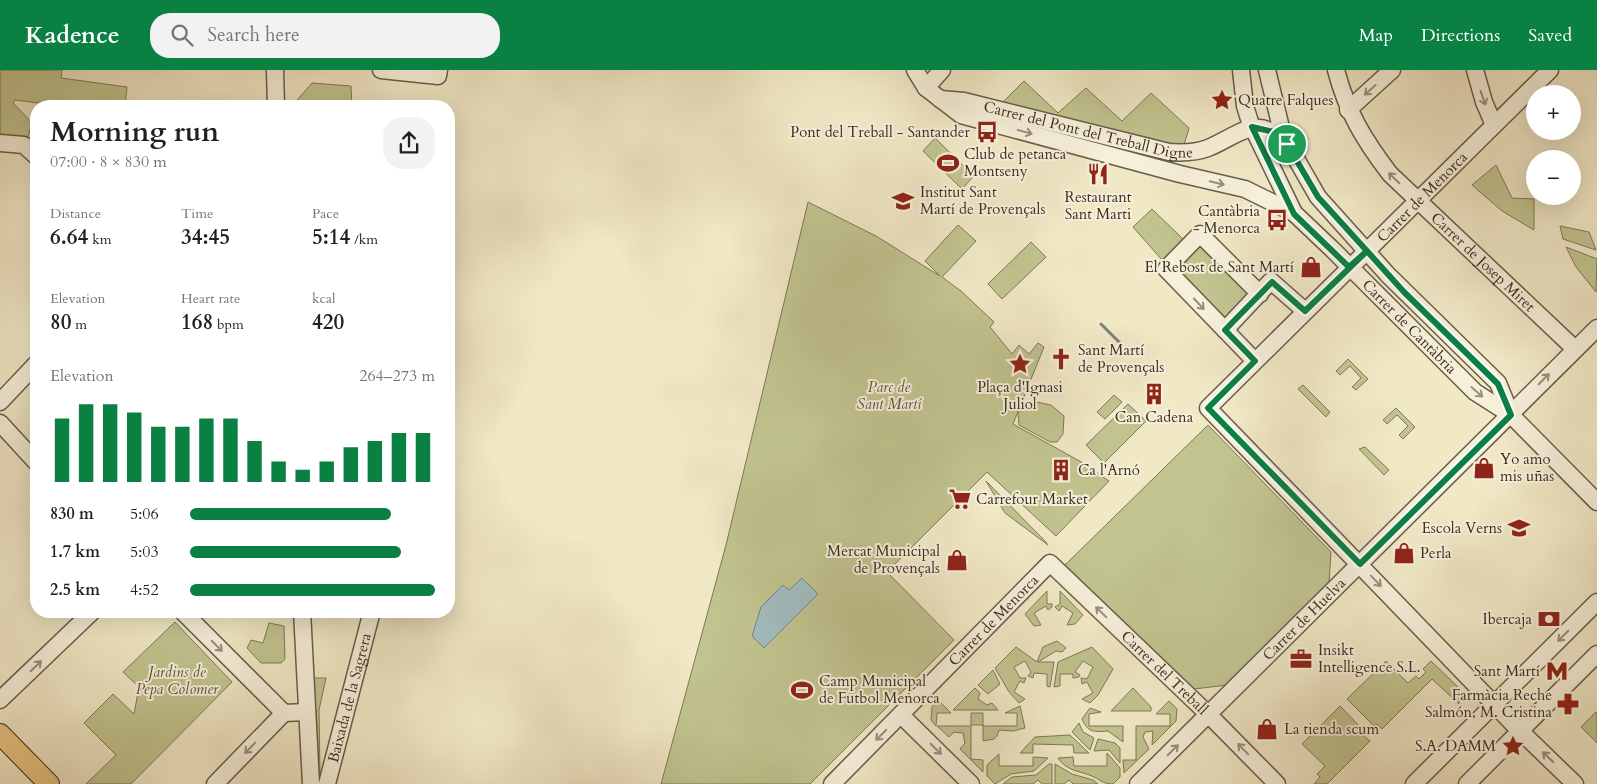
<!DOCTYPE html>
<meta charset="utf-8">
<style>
body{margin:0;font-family:Cardo,serif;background:#f2f2f2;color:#202124;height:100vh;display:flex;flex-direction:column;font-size:19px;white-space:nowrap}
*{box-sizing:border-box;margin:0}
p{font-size:16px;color:#757577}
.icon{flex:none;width:28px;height:28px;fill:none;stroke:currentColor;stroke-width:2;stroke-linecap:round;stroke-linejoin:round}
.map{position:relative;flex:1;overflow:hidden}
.sheet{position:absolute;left:30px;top:30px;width:425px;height:518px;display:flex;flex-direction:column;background:#fff;border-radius:20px;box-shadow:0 5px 20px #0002}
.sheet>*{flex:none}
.buttons{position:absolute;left:1526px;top:15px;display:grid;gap:10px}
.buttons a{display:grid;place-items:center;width:55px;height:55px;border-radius:50%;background:#fff;box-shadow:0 5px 20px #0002;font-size:25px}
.pin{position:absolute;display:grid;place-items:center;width:42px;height:42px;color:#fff;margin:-21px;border:2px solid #fff;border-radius:50%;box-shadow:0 1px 5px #0007}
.round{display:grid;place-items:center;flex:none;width:52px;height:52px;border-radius:20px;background:#f2f2f2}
.overview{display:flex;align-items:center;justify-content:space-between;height:85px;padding:0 20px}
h1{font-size:28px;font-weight:700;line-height:38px}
.stats{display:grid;grid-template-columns:repeat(3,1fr);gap:8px;height:85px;padding:5px 20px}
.stats div{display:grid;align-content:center}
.stats b{font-size:21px;font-weight:700}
.stats small{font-size:14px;font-weight:400}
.stats p{font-size:14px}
.chart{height:140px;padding:10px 20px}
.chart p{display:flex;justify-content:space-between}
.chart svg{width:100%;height:90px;margin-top:5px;stroke:#0b8043;stroke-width:6}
ul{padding:0 20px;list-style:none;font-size:16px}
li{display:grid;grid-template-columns:80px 60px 1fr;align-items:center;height:38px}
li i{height:12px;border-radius:6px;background:#0b8043}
header{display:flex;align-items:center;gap:30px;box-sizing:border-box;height:70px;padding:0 25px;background:#0b8043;color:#fff}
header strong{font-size:24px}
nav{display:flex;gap:28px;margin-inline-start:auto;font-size:18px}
.search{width:350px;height:45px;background:#f2f2f2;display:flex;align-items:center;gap:12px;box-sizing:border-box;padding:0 18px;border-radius:20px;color:#757577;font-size:19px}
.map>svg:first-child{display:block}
</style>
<header>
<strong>Kadence</strong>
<div class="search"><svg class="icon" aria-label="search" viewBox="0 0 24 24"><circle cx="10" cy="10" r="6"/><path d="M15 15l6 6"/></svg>Search here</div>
<nav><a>Map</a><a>Directions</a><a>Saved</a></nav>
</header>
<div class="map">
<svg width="1597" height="714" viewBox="0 0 1597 714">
<rect width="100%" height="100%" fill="#f1e8c6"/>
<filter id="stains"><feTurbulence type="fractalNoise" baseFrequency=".004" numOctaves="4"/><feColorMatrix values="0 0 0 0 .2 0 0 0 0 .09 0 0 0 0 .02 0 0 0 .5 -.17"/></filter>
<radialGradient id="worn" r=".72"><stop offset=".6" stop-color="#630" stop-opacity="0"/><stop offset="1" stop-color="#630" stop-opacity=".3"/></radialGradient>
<!-- green -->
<g fill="#c1c490" stroke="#7e7858">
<polygon points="0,0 62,0 61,8 127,17 125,36 61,36 15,30 13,33 32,53 28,67 0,66"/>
<polygon points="1024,11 1058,43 1086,18 1122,51 1151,23 1189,58 1184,75 1176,78 999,36"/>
<polygon points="312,13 351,16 352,36 292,36"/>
<polygon points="935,68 974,106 962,119 923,81"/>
<polygon points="1496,95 1512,128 1534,129 1534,160 1502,141 1472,115"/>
<polygon points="808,132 876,166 940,206 925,191 958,155 976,171 942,207 961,221 994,252 990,257 1012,284 1019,275 1029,284 1038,273 1044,277 1013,354 1083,393 1109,411 1056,466 987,402 887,502 954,570 810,714 661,714 726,475"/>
<polygon points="1152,139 1184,170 1163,191 1133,157"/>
<polygon points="1560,156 1589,162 1596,180 1563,169"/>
<polygon points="1031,172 1046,187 1002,229 988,214"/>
<polygon points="1203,173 1253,223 1226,251 1175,201"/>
<polygon points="1566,177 1597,189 1596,222 1576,197"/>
<polygon points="1348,289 1368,309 1356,320 1352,317 1361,308 1350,296 1340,305 1336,301"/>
<polygon points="1303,315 1330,342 1326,347 1298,319"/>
<polygon points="1114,325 1122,332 1105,349 1097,342"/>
<polygon points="1036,332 1051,335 1064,346 1063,364 1057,372 1050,372 1019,355 1018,343 1025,335"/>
<polygon points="1128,334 1146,351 1104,393 1086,375"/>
<polygon points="1396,338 1415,357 1403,369 1399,365 1408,356 1397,345 1387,354 1383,350"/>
<polygon points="1208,355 1331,482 1329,513 1228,615 1194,619 1065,495"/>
<polygon points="1365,377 1389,400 1384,405 1359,379"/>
<polygon points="986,411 1045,471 1048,475 1005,443"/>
<polygon points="1047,521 1047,534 1052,534 1052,537 1048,540 1046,536 1034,543 1041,555 1034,556 1025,544"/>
<polygon points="1060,521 1083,545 1075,554 1067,555 1073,543 1062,536 1059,541 1055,537 1060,534"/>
<polygon points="175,552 232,612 131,714 86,714 116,685 84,653 113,624 134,644 139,617 123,602"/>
<polygon points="269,553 284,556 285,589 281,593 261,593 247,578 251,570 263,573"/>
<polygon points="1057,571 1066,578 1062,582 1056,581 1038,592 1054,592 1050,617 1047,616 1047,604 1034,603 1033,608 1028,606 1031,602 1025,591 1014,597 1020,608 1026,608 1024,613 1020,611 1014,622 1025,629 1019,633 1009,622 995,598 1016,577 1037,592 1043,577"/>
<polygon points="1092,577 1113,599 1098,625 1090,633 1082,629 1093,623 1087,612 1082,614 1081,608 1087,609 1093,597 1083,591 1075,602 1080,605 1079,607 1073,608 1073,604 1060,604 1060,616 1054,617 1058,592"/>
<polygon points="1386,591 1408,613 1416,606 1419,609 1426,602 1423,599 1431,591 1459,618 1459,634 1432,609 1382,659 1377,654 1374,656 1347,629"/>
<polygon points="993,600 1000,614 988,624 978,615"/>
<polygon points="312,608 326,608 319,640 320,703 317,704"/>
<polygon points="975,618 980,623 978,629 987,635 992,633 998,640 953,640"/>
<polygon points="1133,618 1151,637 1151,641 1111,641"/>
<polygon points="938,630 951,643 937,643 936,656 931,650 932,637"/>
<polygon points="1169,631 1177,639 1176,651 1152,675 1153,661 1145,662 1143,667 1149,679 1124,703 1123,690 1136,690 1136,656 1170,656 1170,644 1156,644"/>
<polygon points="1020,636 1025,658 1013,661 999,660 997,666 994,669 983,671 983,655 971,655 971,643 983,643 983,656 1017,656 1017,643 1005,643"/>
<polygon points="1340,636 1366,663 1364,666 1370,671 1327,714 1314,714 1320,707 1317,704 1325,696 1302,674"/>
<path d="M1090 638 1101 642 1089 644V656H1123V672L1108 661C1094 662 1088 663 1082 649Z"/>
<polygon points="1596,642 1597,643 1597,673 1581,657"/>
<polygon points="1079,653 1083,662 1094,668 1090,680 1072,662"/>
<polygon points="937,656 971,656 971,689 983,690 983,702 960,679 965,673 963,663 954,662 949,667"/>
<polygon points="1070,665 1089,683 1074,683 1073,675 1033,674 1033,683 1020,683 1035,667"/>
<polygon points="1098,669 1115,673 1120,678 1120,693 1109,680 1094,681"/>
<path d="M1107 683 1120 698V707L1113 714C1104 714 1102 711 1094 707 1082 701 1067 702 1058 688L1073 687 1074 696H1107Z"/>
<polygon points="999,684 999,696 1033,696 1033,687 1048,688 1034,701 1011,704 995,714 987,706 987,695"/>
<polygon points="1049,694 1052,694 1052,714 1042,714 1038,710 1033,714 1003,714 1012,707 1036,705"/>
<polygon points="1055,694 1072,704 1093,710 1098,714 1073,714 1069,710 1064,714 1055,714"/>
</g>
<!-- water -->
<polygon fill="#a1bdc0" stroke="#798380" points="802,508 818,524 764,578 752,566 761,537 783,515 789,520"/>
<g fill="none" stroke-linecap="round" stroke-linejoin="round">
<!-- stream -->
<polyline stroke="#798380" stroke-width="3" points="1101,254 1121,274"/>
<!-- minor casing -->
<g stroke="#695c4a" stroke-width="19">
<g id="minor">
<polyline points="275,0 276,36"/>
<polyline points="381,0 438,6 439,0"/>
<polyline points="915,0 926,18 961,45 1180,104 1245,119 1294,143"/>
<path id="s1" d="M1241 0 1245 36 1250 52 1294 143 1332 179 1475 322 1511 345 1597 432"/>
<polyline points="1267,0 1283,66 1318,127 1388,205 1498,313 1511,345"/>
<path id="s2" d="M1336 0C1347 42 1364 70 1390 104L1575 279"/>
<polyline points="1475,0 1484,32 1494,55"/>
<polyline points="1550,0 1208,338 1515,656 1575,714"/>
<polyline points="926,18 942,0"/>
<path id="s3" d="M940 29 964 31 1169 82C1183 83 1195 83 1208 78 1238 66 1256 42 1286 73"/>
<polyline points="1348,40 1392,0"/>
<polyline points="0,73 24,75 36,86"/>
<polyline points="1225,260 1271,211 1305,241"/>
<polyline points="1255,291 1166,199 1200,164 1260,224"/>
<polyline points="0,332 36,294"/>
<polyline points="0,353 36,392"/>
<polyline points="182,541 284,643 307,642"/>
<polyline points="302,541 311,714"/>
<polyline points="0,630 93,541"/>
<polyline points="901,645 971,714"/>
<polyline points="215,714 284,643"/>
<path id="s4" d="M327 714 372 541"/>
<path id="s5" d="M832 714 1050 493 1209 645 1277 714"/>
<path id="s6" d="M1138 714 1597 258"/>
<polyline points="1414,714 1597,532"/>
<polyline points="1467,714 1597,584"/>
</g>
</g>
<!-- major casing -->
<g stroke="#3c2d21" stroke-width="22">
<polyline id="major" points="0,664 49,714"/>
</g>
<!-- minor -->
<use href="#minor" stroke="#f6f0da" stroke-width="16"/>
<!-- major -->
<use href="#major" stroke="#e8c483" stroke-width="20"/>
</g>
<!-- one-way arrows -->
<defs><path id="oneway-shaft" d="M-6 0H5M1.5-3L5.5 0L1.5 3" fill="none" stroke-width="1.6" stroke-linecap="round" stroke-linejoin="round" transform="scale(1.25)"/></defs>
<g stroke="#998e7e">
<use href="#oneway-shaft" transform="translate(1370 20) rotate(138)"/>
<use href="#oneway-shaft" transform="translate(1483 28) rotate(71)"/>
<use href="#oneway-shaft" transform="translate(1025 62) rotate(15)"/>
<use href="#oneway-shaft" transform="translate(1394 108) rotate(-136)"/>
<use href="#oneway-shaft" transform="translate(1217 113) rotate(13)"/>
<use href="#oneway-shaft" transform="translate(1199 234) rotate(47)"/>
<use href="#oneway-shaft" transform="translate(1544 309) rotate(-45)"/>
<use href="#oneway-shaft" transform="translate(1477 322) rotate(41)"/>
<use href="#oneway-shaft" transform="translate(1376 511) rotate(46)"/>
<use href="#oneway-shaft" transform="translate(1101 542) rotate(-136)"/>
<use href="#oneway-shaft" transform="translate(1563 566) rotate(135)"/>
<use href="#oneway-shaft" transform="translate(217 576) rotate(45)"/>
<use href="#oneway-shaft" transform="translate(36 596) rotate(-44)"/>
<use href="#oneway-shaft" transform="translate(881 665) rotate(135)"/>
<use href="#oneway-shaft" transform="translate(250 678) rotate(134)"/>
<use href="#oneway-shaft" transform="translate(936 679) rotate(45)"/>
<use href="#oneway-shaft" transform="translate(1243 679) rotate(-134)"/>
<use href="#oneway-shaft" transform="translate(1173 680) rotate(-45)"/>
<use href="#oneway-shaft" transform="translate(1548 687) rotate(-136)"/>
</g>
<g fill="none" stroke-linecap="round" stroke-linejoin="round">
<!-- route casing -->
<g stroke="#fff" stroke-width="10">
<polyline id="route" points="1287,74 1318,127 1367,181 1305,241 1272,212 1225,260 1255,291 1208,338 1360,494 1511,345 1498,314 1404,222 1367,181 1349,197 1294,144 1252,57 1274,62 1287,74"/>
</g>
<!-- route -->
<use href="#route" stroke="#0b8043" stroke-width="6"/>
</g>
<!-- icons -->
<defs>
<g id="sight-bare" transform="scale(1.725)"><path d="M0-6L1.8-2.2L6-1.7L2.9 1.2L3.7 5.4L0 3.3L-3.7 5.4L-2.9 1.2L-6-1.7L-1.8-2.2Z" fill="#8f2418" stroke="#f6f0da" stroke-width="2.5" paint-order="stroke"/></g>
<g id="bus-bare" transform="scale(1.725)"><path d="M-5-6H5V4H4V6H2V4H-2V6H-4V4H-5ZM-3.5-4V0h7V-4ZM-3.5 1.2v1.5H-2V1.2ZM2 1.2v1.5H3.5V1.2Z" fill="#8f2418" stroke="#f6f0da" stroke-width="2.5" paint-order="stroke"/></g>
<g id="stadium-bare" transform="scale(1.725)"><path d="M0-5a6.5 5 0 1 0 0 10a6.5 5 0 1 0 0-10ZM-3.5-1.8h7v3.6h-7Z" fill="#8f2418" stroke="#f6f0da" stroke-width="2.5" paint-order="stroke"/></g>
<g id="restaurant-bare" transform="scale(1.725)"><path d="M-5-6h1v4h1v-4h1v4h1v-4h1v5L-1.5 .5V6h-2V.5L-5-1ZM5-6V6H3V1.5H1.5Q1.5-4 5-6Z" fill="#8f2418" stroke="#f6f0da" stroke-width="2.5" paint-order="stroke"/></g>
<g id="school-bare" transform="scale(1.725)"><path d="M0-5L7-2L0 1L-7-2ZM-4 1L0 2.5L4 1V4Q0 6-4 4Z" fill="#8f2418" stroke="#f6f0da" stroke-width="2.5" paint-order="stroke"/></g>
<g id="shop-bare" transform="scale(1.725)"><path d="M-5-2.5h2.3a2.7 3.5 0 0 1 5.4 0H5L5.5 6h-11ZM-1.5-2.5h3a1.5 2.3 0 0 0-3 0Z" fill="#8f2418" stroke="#f6f0da" stroke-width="2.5" paint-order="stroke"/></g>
<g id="church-bare" transform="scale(1.725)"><path d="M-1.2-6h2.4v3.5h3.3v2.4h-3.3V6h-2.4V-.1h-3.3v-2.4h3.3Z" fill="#8f2418" stroke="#f6f0da" stroke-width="2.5" paint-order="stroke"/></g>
<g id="building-bare" transform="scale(1.725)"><path d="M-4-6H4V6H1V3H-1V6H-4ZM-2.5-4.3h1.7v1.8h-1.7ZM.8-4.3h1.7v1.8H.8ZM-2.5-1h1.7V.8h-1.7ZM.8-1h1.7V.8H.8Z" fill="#8f2418" stroke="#f6f0da" stroke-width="2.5" paint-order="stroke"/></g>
<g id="supermarket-bare" transform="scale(1.725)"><path d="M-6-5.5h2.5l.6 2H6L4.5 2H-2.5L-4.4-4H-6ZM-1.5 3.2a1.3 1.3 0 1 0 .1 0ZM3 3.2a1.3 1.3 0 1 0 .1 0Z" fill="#8f2418" stroke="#f6f0da" stroke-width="2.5" paint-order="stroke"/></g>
<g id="bank-bare" transform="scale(1.725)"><path d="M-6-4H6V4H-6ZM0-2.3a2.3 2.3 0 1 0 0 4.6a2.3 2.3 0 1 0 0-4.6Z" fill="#8f2418" stroke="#f6f0da" stroke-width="2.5" paint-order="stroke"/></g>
<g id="office-bare" transform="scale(1.725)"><path d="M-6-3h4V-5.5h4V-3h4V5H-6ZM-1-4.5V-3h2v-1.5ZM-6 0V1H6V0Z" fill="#8f2418" stroke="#f6f0da" stroke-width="2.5" paint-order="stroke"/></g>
<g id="metro-bare" transform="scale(1.725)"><path d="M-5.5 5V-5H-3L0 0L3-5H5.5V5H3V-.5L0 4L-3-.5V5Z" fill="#8f2418" stroke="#f6f0da" stroke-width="2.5" paint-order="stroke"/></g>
<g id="pharmacy-bare" transform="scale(1.725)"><path d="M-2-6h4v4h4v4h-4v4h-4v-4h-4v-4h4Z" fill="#8f2418" stroke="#f6f0da" stroke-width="2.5" paint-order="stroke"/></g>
</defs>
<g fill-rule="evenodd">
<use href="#sight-bare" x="1222" y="30"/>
<use href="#bus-bare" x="987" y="62"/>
<use href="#stadium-bare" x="948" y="93"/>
<use href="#restaurant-bare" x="1098" y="104"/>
<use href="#school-bare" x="903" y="131"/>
<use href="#bus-bare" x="1277" y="150"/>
<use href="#shop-bare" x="1311" y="197"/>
<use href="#church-bare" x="1061" y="289"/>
<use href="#sight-bare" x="1020" y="294"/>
<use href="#building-bare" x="1154" y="324"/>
<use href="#shop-bare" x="1484" y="398"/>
<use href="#building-bare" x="1061" y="400"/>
<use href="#supermarket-bare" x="960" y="429"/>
<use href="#school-bare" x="1519" y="458"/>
<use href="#shop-bare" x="1404" y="483"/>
<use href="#shop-bare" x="957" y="490"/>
<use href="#bank-bare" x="1549" y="549"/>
<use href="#office-bare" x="1301" y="589"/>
<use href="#metro-bare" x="1557" y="601"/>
<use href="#stadium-bare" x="802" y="620"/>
<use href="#pharmacy-bare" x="1568" y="634"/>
<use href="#shop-bare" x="1267" y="659"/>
<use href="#sight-bare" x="1513" y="676"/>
</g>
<g text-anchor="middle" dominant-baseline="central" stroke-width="4" stroke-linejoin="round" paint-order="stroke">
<!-- poi labels -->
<g font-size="15" fill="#3c2d21" stroke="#f6f0da" text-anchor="start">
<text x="1238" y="30">Quatre Falques</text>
<text x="970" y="62" text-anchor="end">Pont del Treball - Santander</text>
<text x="964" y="84">Club de petanca<tspan x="964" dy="17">Montseny</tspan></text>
<text x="920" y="122">Institut Sant<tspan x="920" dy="17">Martí de Provençals</tspan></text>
<text x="1098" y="127" text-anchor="middle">Restaurant<tspan x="1098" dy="17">Sant Marti</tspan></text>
<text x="1260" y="141" text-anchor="end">Cantàbria<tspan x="1260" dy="17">- Menorca</tspan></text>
<text x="1294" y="197" text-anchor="end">El Rebost de Sant Martí</text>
<text x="1078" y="280">Sant Martí<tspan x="1078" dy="17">de Provençals</tspan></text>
<text x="1020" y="317" text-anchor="middle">Plaça d'Ignasi<tspan x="1020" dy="17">Juliol</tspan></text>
<text x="1154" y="347" text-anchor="middle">Can Cadena</text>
<text x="1500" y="389">Yo amo<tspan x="1500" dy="17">mis uñas</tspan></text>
<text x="1078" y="400">Ca l'Arnó</text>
<text x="976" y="429">Carrefour Market</text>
<text x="1502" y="458" text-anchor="end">Escola Verns</text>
<text x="940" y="481" text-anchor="end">Mercat Municipal<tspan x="940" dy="17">de Provençals</tspan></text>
<text x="1420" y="483">Perla</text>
<text x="1532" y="549" text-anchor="end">Ibercaja</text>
<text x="1318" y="580">Insikt<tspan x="1318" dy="17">Intelligence S.L.</tspan></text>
<text x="1540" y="601" text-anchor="end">Sant Martí</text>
<text x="819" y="611">Camp Municipal<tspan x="819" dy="17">de Futbol Menorca</tspan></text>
<text x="1552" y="625" text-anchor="end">Farmàcia Reche<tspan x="1552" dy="17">Salmón, M. Cristina</tspan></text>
<text x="1284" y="659">La tienda scum</text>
<text x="1496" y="676" text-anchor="end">S.A. DAMM</text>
</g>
<!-- street labels -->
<g font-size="15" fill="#3c2d21" stroke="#f6f0da">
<text stroke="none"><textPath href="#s3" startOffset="152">Carrer del Pont del Treball Digne</textPath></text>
<text transform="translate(1422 127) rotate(-45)">Carrer de Menorca</text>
<text stroke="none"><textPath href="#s2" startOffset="246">Carrer de Josep Miret</textPath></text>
<text stroke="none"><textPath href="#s1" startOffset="316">Carrer de Cantàbria</textPath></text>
<text stroke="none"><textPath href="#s5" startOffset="230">Carrer de Menorca</textPath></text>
<text stroke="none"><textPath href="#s6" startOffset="234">Carrer de Huelva</textPath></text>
<text stroke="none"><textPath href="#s5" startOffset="469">Carrer del Treball</textPath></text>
<text stroke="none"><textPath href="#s4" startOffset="89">Baixada de la Sagrera</textPath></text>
</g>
<!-- park labels -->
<g font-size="15" font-style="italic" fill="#5d533d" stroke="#f6f0da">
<text x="889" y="317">Parc de<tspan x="889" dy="17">Sant Martí</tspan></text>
<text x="177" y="602">Jardins de<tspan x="177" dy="17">Pepa Colomer</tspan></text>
</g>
</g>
<rect width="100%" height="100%" filter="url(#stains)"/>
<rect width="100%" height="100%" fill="url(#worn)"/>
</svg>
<div class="buttons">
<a>+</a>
<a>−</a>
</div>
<div class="pin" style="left:1287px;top:74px;background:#1e9e55"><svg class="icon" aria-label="arrive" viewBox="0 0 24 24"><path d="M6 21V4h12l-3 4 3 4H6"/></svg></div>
<section class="sheet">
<div class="overview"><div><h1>Morning run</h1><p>07:00 · 8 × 830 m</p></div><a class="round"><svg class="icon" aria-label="share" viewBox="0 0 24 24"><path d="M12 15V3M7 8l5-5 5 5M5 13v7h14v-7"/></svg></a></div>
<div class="stats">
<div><p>Distance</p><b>6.64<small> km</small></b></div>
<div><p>Time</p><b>34:45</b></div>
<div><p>Pace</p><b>5:14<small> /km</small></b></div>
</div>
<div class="stats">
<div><p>Elevation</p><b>80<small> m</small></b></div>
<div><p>Heart rate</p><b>168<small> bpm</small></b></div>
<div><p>kcal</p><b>420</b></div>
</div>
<div class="chart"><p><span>Elevation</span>264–273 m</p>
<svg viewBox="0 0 160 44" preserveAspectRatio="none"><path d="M5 44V13M15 44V6M25 44V6M35 44V10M45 44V17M55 44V17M65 44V13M75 44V13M85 44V24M95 44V34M105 44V38M115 44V34M125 44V27M135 44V24M145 44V20M155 44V20"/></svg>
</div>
<ul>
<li><b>830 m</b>5:06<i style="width:82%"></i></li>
<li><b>1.7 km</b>5:03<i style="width:86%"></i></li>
<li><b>2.5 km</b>4:52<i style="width:100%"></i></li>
</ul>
</section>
</div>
